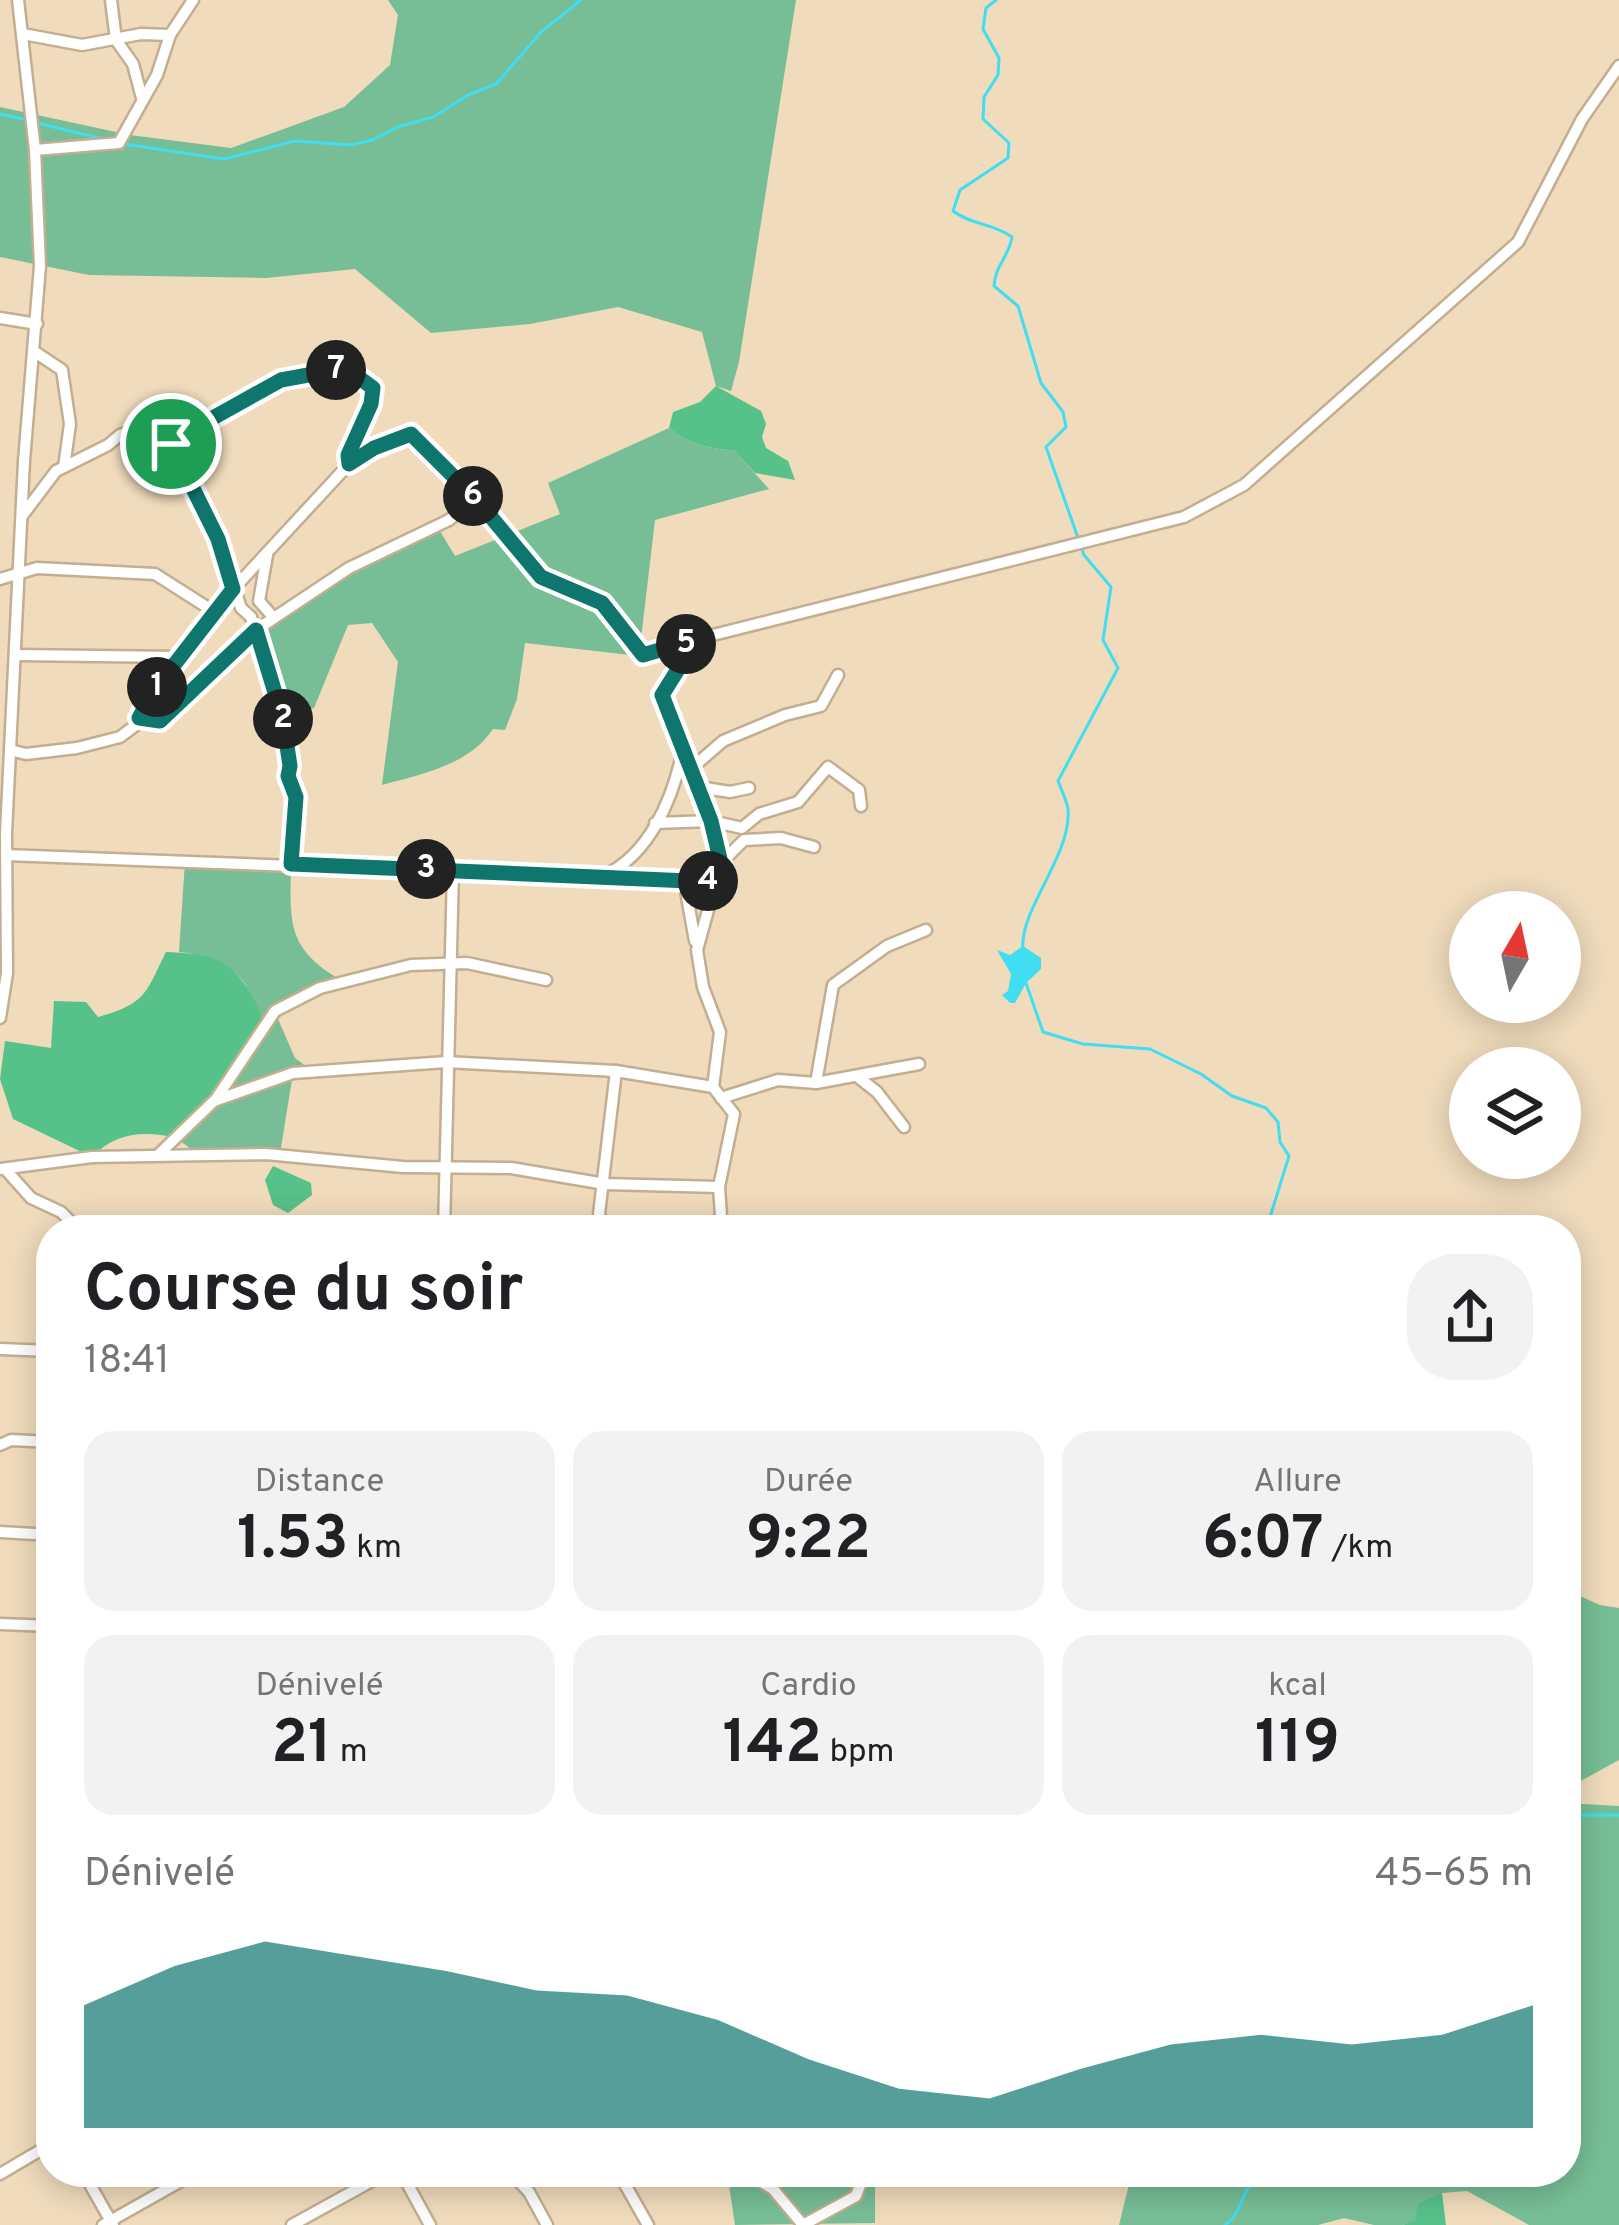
<!DOCTYPE html>
<html lang="fr">
<meta charset="utf-8">
<style>
body{margin:0;font-family:Overpass,sans-serif;background:#f2f2f2;color:#202124;height:100vh;display:flex;flex-direction:column;font-size:45px;white-space:nowrap}
*{box-sizing:border-box;margin:0}
p{font-size:39px;color:#757577}
.icon{flex:none;width:66px;height:66px;fill:none;stroke:currentColor;stroke-width:2;stroke-linecap:round;stroke-linejoin:round}
.map{position:relative;flex:1;overflow:hidden}
.details{position:absolute;left:36px;top:1215px;width:1545px;height:972px;display:flex;flex-direction:column;background:#fff;border-radius:48px;box-shadow:0 6px 30px #0003}
.details>*{flex:none}
.needle{width:78px;rotate:9deg}
.tools{position:absolute;left:1449px;top:891px;display:grid;gap:24px}
.tools a{display:grid;place-items:center;width:132px;height:132px;border-radius:50%;background:#fff;box-shadow:0 6px 30px #0003;font-size:60px}
.pin{position:absolute;display:grid;place-items:center;width:102px;height:102px;color:#fff;margin:-51px;border:6px solid #fff;border-radius:50%;box-shadow:0 3px 12px #0007}
.km{position:absolute;width:60px;height:60px;margin:-30px;border-radius:50%;background:#222;color:#fff;font-size:33px;line-height:60px;text-align:center}
.round{display:grid;place-items:center;flex:none;width:126px;height:126px;border-radius:48px;background:#f2f2f2}
.summary{display:flex;align-items:center;justify-content:space-between;height:204px;padding:0 48px}
h1{font-size:66px;font-weight:700;line-height:90px}
.metrics{display:grid;grid-template-columns:repeat(3,1fr);gap:18px;height:204px;padding:12px 48px}
.metrics div{display:grid;align-content:center;border-radius:30px;background:#f2f2f2;text-align:center}
.metrics b{font-size:60px;font-weight:700}
.metrics small{font-size:33px;font-weight:400}
.metrics p{font-size:33px}
.chart{height:336px;padding:24px 48px}
.chart p{display:flex;justify-content:space-between}
.chart svg{width:100%;height:216px;margin-top:12px;fill:#0f766e;opacity:.7}
.map>svg:first-child{display:block}
</style>
<div class="map">
<svg width="1619" height="2225" viewBox="0 0 1619 2225">
<rect width="100%" height="100%" fill="#f0dbbc"/>
<!-- green -->
<g fill="#77be96">
<polygon points="388,0 796,0 739,362 731,391 716,386 702,332 618,307 530,324 431,333 355,269 266,278 89,275 0,257 0,107 130,135 231,148 344,107 390,65 398,15"/>
<path d="M669 428C689 445 709 448 735 451L769 489 655 520 639 656 525 643 517 699 505 730 493 729C469 765 422 774 382 785L398 662 372 623 348 625 314 708 283 719 256 630 349 568 437 526 455 556 560 514 548 483Z"/>
<path d="M185 861 291 864C290 924 286 949 344 982L275 1012 295 1058 312 1071 293 1073 280 1154H198L176 1138 247 987C234 964 205 954 179 952Z"/>
<polygon points="1566,1590 1600,1605 1619,1608 1619,1760 1566,1789"/>
<polygon points="1566,1803 1619,1806 1619,2225 1529,2225 1467,2191 1442,2193 1415,2222 1402,2225 1374,2225 1344,2218 1318,2225 1119,2225 1132,2172 1566,2172"/>
<polygon points="727,2172 875,2172 875,2223 735,2225"/>
</g>
<!-- forest -->
<g fill="#57c18a">
<path d="M716 386 761 411 766 424 762 437 766 448 788 461 795 480 755 473 735 451C709 448 689 445 669 428L673 412 700 402Z"/>
<path d="M166 952C204 954 227 955 248 989 257 1003 264 1016 259 1033 252 1062 198 1117 176 1138 143 1130 115 1133 92 1157L13 1119 0 1079 5 1041 51 1048 54 1001 86 1002 98 1017C147 1003 145 994 166 952Z"/>
<polygon points="273,1166 311,1183 312,1195 288,1213 273,1205 265,1180"/>
<polygon points="1442,2193 1446,2225 1402,2225 1415,2221 1418,2204"/>
</g>
<!-- water -->
<polygon fill="#41ddf1" points="1023,946 1041,958 1041,969 1026,983 1015,1003 1010,1003 1002,995 1008,991 1011,974 997,950 1010,955"/>
<g fill="none" stroke-linecap="round" stroke-linejoin="round">
<!-- stream -->
<g stroke="#41ddf1" stroke-width="3">
<path d="M996 0 986 8 983 29 999 58 998 75 984 97 983 119 1009 143 1008 158 960 190 953 211C971 225 993 223 1012 237 1009 257 995 265 994 286L1018 306 1041 383 1063 412 1066 427 1046 447 1084 555 1111 587 1103 640 1118 668 1058 781C1061 789 1067 801 1068 809 1072 855 1019 910 1023 949"/>
<polyline points="0,114 27,120"/>
<polyline points="37,123 103,139"/>
<polyline points="124,144 224,159 295,141 351,145 372,140 398,127 433,117 468,95 496,84 541,32 581,0"/>
<polyline points="1026,983 1043,1032 1083,1044 1150,1049 1201,1074 1232,1096 1266,1108 1278,1122 1280,1142 1289,1156 1266,1230"/>
<polyline points="1566,1815 1619,1815"/>
<polyline points="1225,2225 1234,2217 1256,2172"/>
</g>
<!-- street casing -->
<g stroke="#c2ae90" stroke-width="15">
<g id="street">
<polyline points="18,0 35,150"/>
<polyline points="111,0 116,40 133,64 142,98"/>
<polyline points="23,34 82,45 141,34 170,35"/>
<polyline points="0,318 37,324"/>
<polyline points="35,352 62,370 70,424 64,467"/>
<polyline points="173,434 202,425 281,380 347,368 373,387 371,404 348,455 349,464"/>
<polyline points="22,516 56,471 108,445 120,435 161,421 173,434 171,444 218,539 241,608 251,617 283,719 290,766 288,776 295,797 291,864"/>
<polyline points="267,555 259,601 274,618"/>
<polyline points="0,579 37,568 155,574 213,611"/>
<polyline points="15,655 181,657"/>
<polyline points="139,718 160,721 256,630 349,568 449,520 475,499"/>
<polyline points="10,750 26,754 77,748 120,737 136,725 153,692 213,611 349,464 374,448 411,433 475,499 541,577 602,603 643,655 694,641"/>
<polyline points="692,768 723,741 785,715 821,706 838,675"/>
<polyline points="699,787 730,792 749,788"/>
<polyline points="655,823 711,821 742,828 759,814 798,802 828,767 859,790 861,806"/>
<polyline points="6,855 713,882"/>
<polyline points="721,863 744,840 781,838 814,847"/>
<path d="M603 876C650 855 673 798 683 750"/>
<polyline points="684,880 695,941"/>
<polyline points="0,1018 7,973 6,833 24,461 40,266 35,150 119,143 157,75 170,35 193,0"/>
<polyline points="858,1077 877,1092 904,1127"/>
<polyline points="816,1083 833,985 887,946 926,930"/>
<polyline points="713,1087 720,1032 703,987 697,950 721,863 711,821 662,695 697,639 1184,517 1244,485 1518,242 1582,119 1619,66"/>
<polyline points="721,1098 778,1080 816,1083 919,1064"/>
<polyline points="216,1099 275,1011 320,988 411,965 467,963 546,980"/>
<polyline points="159,1154 214,1101 293,1073 446,1062 616,1071 713,1087 734,1114 719,1187 722,1230"/>
<polyline points="0,1169 92,1157 266,1154 403,1167 511,1168 605,1184 719,1187"/>
<polyline points="6,1170 31,1198 61,1212 79,1230"/>
<polyline points="444,1230 453,871"/>
<polyline points="604,1230 599,1214 616,1071"/>
<polyline points="0,1349 51,1351"/>
<polyline points="0,1445 11,1440 51,1442"/>
<polyline points="0,1532 51,1535"/>
<polyline points="0,1624 51,1626"/>
<polyline points="83,2172 113,2225"/>
<polyline points="401,2172 430,2225"/>
<polyline points="510,2172 529,2192 547,2225"/>
<polyline points="618,2172 648,2225"/>
<polyline points="745,2172 773,2189 803,2225"/>
<polyline points="0,2174 51,2144"/>
<polyline points="103,2225 197,2172"/>
<polyline points="292,2225 388,2172"/>
<polyline points="803,2225 856,2196 865,2172"/>
</g>
</g>
<!-- street -->
<use href="#street" stroke="#fff" stroke-width="10"/>
</g>
<g fill="none" stroke-linecap="round" stroke-linejoin="round">
<!-- route casing -->
<g stroke="#fff" stroke-width="24">
<polygon id="route" points="346,368 373,388 371,404 348,455 349,464 374,448 411,434 476,499 541,577 602,603 643,655 697,639 662,695 711,821 721,863 713,882 291,864 296,797 288,776 290,766 283,719 256,630 160,721 139,718 153,692 233,589 218,539 171,444 173,434 202,424 281,380"/>
</g>
<!-- route -->
<use href="#route" stroke="#0f766e" stroke-width="15"/>
</g>
</svg>
<div class="tools">
<a><svg class="needle" viewBox="-14 -14 28 28"><path d="M0-13l5 13h-10z" fill="#e53935"/><path d="M0 13l5-13h-10z" fill="#757577"/></svg></a>
<a><svg class="icon" aria-label="layers" viewBox="0 0 24 24"><path d="M12 4l9 5-9 5-9-5zM3 14l9 5 9-5"/></svg></a>
</div>
<div class="pin" style="left:171px;top:444px;background:#1e9e55"><svg class="icon" aria-label="arrive" viewBox="0 0 24 24"><path d="M6 21V4h12l-3 4 3 4H6"/></svg></div>
<b class="km" style="left:157px;top:687px">1</b>
<b class="km" style="left:283px;top:719px">2</b>
<b class="km" style="left:426px;top:869px">3</b>
<b class="km" style="left:708px;top:881px">4</b>
<b class="km" style="left:686px;top:644px">5</b>
<b class="km" style="left:473px;top:496px">6</b>
<b class="km" style="left:336px;top:370px">7</b>
<section class="details">
<div class="summary"><div><h1>Course du soir</h1><p>18:41</p></div><a class="round"><svg class="icon" aria-label="share" viewBox="0 0 24 24"><path d="M12 15V3M7 8l5-5 5 5M5 13v7h14v-7"/></svg></a></div>
<div class="metrics">
<div><p>Distance</p><b>1.53<small> km</small></b></div>
<div><p>Durée</p><b>9:22</b></div>
<div><p>Allure</p><b>6:07<small> /km</small></b></div>
</div>
<div class="metrics">
<div><p>Dénivelé</p><b>21<small> m</small></b></div>
<div><p>Cardio</p><b>142<small> bpm</small></b></div>
<div><p>kcal</p><b>119</b></div>
</div>
<div class="chart"><p><span>Dénivelé</span>45–65 m</p>
<svg viewBox="0 0 160 44" preserveAspectRatio="none"><path d="M0 44V19L10 11L20 6L30 9L40 12L50 16L60 17L70 22L80 30L90 36L100 38L110 32L120 27L130 25L140 27L150 25L160 19V44z"/></svg>
</div>
</section>
</div>
